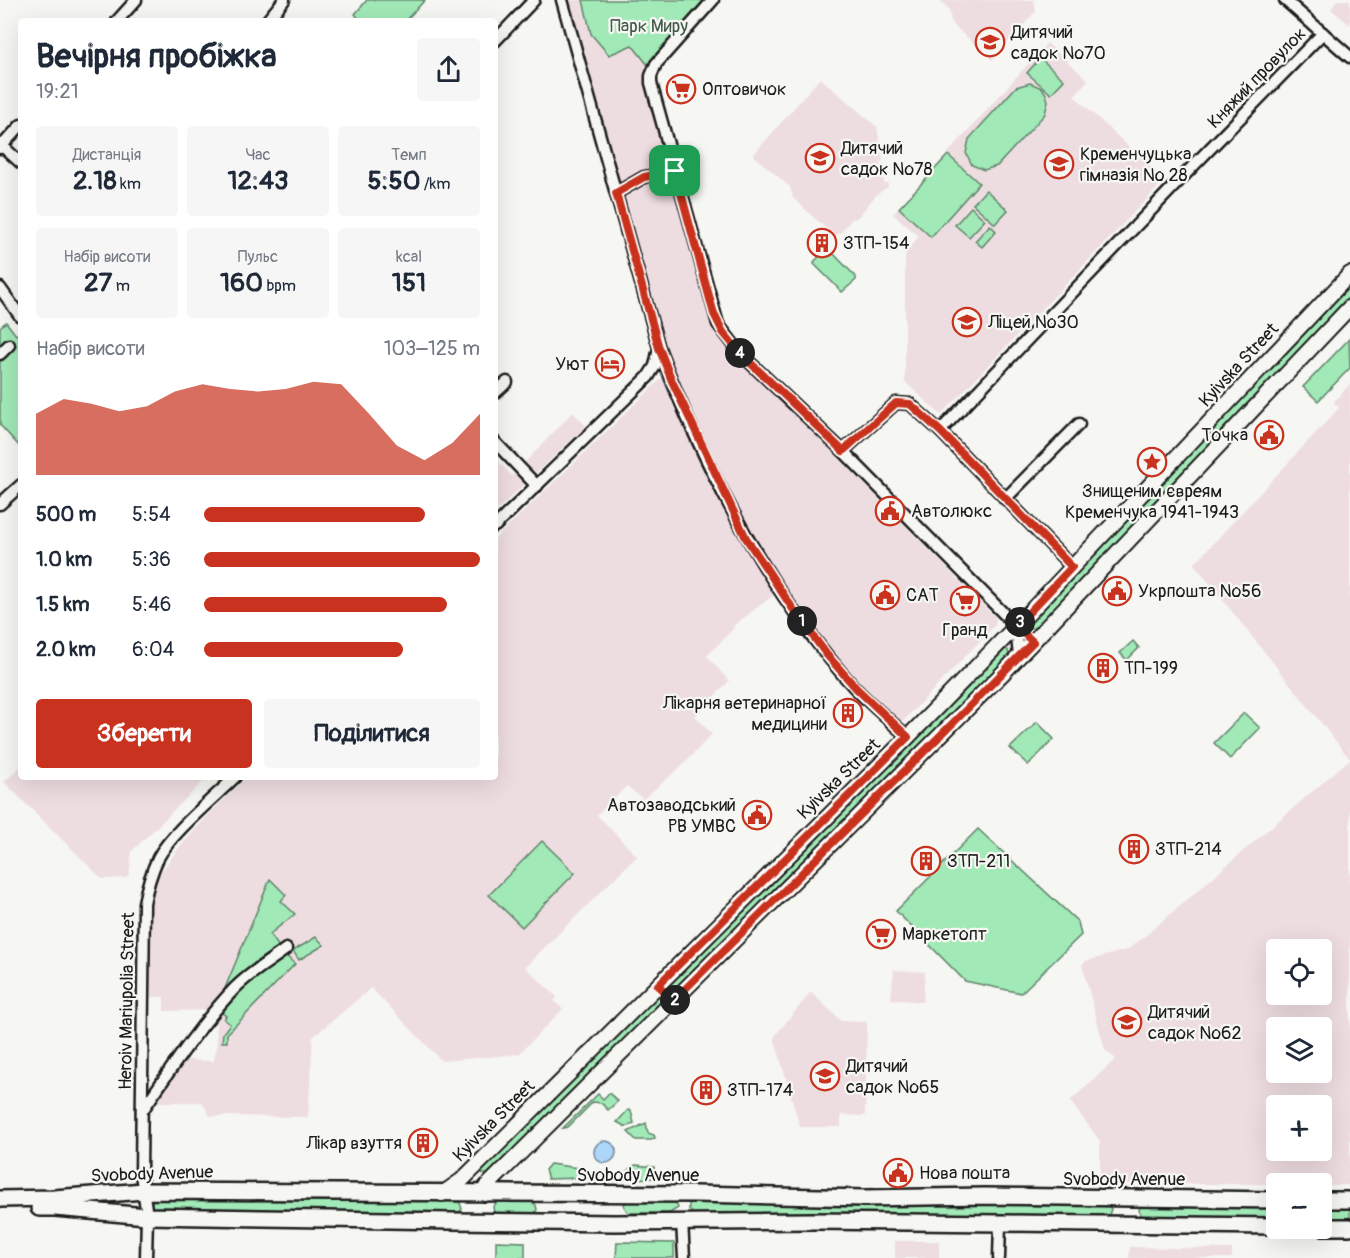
<!DOCTYPE html>
<html lang="uk">
<meta charset="utf-8">
<style>
body{margin:0;font-family:Pangolin,sans-serif;background:#f6f6f7;color:#1f2937;height:100vh;display:flex;flex-direction:column;font-size:22px;white-space:nowrap}
*{box-sizing:border-box;margin:0}
p{font-size:20px;color:#747a83}
.icon{flex:none;width:33px;height:33px;fill:none;stroke:currentColor;stroke-width:2;stroke-linecap:round;stroke-linejoin:round}
.map{position:relative;flex:1;overflow:hidden}
.side{position:absolute;left:18px;top:18px;width:480px;height:762px;display:flex;flex-direction:column;background:#fff;border-radius:6px;box-shadow:0 6px 24px #0002}
.side>*{flex:none}
.fabs{position:absolute;left:1266px;top:939px;display:grid;gap:12px}
.fabs a{display:grid;place-items:center;width:66px;height:66px;border-radius:6px;background:#fff;box-shadow:0 6px 24px #0002;font-size:30px}
.pin{position:absolute;display:grid;place-items:center;width:51px;height:51px;color:#fff;margin:-26px;border-radius:12px;box-shadow:0 3px 9px #0006}
.km{position:absolute;width:30px;height:30px;margin:-15px;border-radius:50%;background:#222;color:#fff;font-size:16px;line-height:30px;text-align:center}
.round{display:grid;place-items:center;flex:none;width:63px;height:63px;border-radius:6px;background:#f6f6f7}
.headline{display:flex;align-items:center;justify-content:space-between;height:102px;padding:0 18px}
h1{font-size:33px;font-weight:700;line-height:45px}
.figures{display:grid;grid-template-columns:repeat(3,1fr);gap:9px;height:102px;padding:6px 18px}
.figures div{display:grid;align-content:center;border-radius:6px;background:#f6f6f7;text-align:center}
.figures b{font-size:26px;font-weight:700}
.figures small{font-size:16px;font-weight:400}
.figures p{font-size:16px}
.chart{height:168px;padding:12px 18px}
.chart p{display:flex;justify-content:space-between}
.chart svg{width:100%;height:108px;margin-top:6px;fill:#c8321e;opacity:.7}
.action{display:flex;gap:12px;margin-top:auto;padding:12px 18px}
.action a{flex:1;height:69px;border-radius:6px;background:#c8321e;color:#fff;font-size:24px;font-weight:700;line-height:69px;text-align:center}
.action a+a{background:#f6f6f7;color:#1f2937}
ul{padding:0 18px;list-style:none;font-size:20px}
li{display:grid;grid-template-columns:96px 72px 1fr;align-items:center;height:45px}
li i{height:15px;border-radius:8px;background:#c8321e}
.map>svg:first-child{display:block}
</style>
<div class="map">
<svg width="1350" height="1258" viewBox="0 0 1350 1258">
<rect width="100%" height="100%" fill="#f6f6f2"/>
<filter id="ink" filterUnits="userSpaceOnUse"><feTurbulence type="fractalNoise" baseFrequency=".0167" numOctaves="2"/><feDisplacementMap in="SourceGraphic" scale="12" xChannelSelector="R" yChannelSelector="G"/><feConvolveMatrix kernelMatrix="1 2 1 2 8 2 1 2 1" color-interpolation-filters="sRGB"/></filter>
<g filter="url(#ink)">
<!-- built -->
<g fill="#eedde0" fill-rule="evenodd">
<polygon points="568,0 583,0 591,34 609,54 632,45 648,65 646,83 721,335 731,349 996,618 995,625 892,733 839,681 775,594 733,626 734,628 707,656 729,681 695,716 712,734 683,765 643,799 627,786 597,815 637,856 525,967 557,997 554,1001 563,1009 519,1054 442,1061 371,988 313,1037 308,1117 210,1116 202,1102 156,1102 182,1060 214,1061 217,1041 216,1020 212,1010 164,1011 164,997 148,997 151,905 153,889 161,872 177,850 210,813 247,777 495,777 495,539 663,377 671,365"/>
<polygon points="939,0 1034,0 1036,11 992,60 952,24 948,8"/>
<polygon points="1337,0 1350,0 1350,25 1331,9"/>
<polygon points="1047,43 1088,80 1074,96 1165,180 941,415 905,382 905,254 919,236 893,214"/>
<polygon points="820,78 877,127 883,161 880,162 881,168 885,168 886,176 883,177 884,183 888,183 888,187 877,194 857,218 852,219 839,234 834,236 793,198 790,187 753,155"/>
<path d="M1350 384V1185H1322V1184H1100V1141L1070 1101 1116 1059 1105 1050 1082 965 1086 961 1127 950 1144 937 1350 759 1194 564 1339 408 1334 402ZM1276 950H1322V994H1276ZM1276 1028H1322V1072H1276ZM1276 1106H1322V1150H1276Z"/>
<polygon points="573,412 586,426 495,512 495,458 512,476"/>
<polygon points="21,766 21,777 208,777 132,851 129,875 125,878 102,879 4,782"/>
<polygon points="894,970 925,972 923,1002 891,999"/>
<polygon points="811,992 841,1021 867,1022 865,1116 841,1115 841,1127 800,1127 774,1037"/>
<rect x="895" y="1241" width="44" height="17"/>
<polygon points="1130,1247 1232,1249 1232,1258 1129,1258"/>
</g>
<!-- green -->
<g fill="#a1e9b7" stroke="#5e826a" stroke-width="1.5">
<polygon points="367,0 425,0 405,21 361,21 355,14"/>
<polygon points="583,0 704,0 648,65 632,45 609,55 591,34"/>
<polygon points="1040,58 1064,80 1051,94 1027,73"/>
<polygon points="1030,83 1042,88 1046,94 1048,101 1045,114 997,166 984,170 972,165 966,153 969,139 1016,87"/>
<polygon points="948,155 979,183 931,237 899,208"/>
<polygon points="986,190 1008,210 995,224 973,204"/>
<polygon points="971,207 985,220 969,237 955,225"/>
<polygon points="990,225 996,231 982,247 975,241"/>
<polygon points="826,249 829,249 856,277 856,280 842,292 814,264 814,262"/>
<polygon points="1350,280 1350,297 1036,628 1029,628 1027,624"/>
<polygon points="6,322 16,335 21,331 21,410 17,414 21,418 21,448 0,425 0,327"/>
<polygon points="1349,339 1350,368 1318,401 1303,387"/>
<polygon points="1133,641 1139,648 1127,660 1120,653"/>
<polygon points="1003,648 1008,650 1009,657 678,987 671,987 669,983"/>
<polygon points="1244,713 1260,728 1230,759 1214,743"/>
<polygon points="1037,722 1054,739 1028,765 1010,748"/>
<polygon points="978,829 1078,922 1081,935 1021,993 965,981 896,911"/>
<polygon points="542,841 575,873 522,927 489,895"/>
<polygon points="270,879 286,895 281,901 295,914 270,934 279,947 236,980 223,993"/>
<polygon points="316,937 324,945 299,960 293,951"/>
<polygon points="286,956 295,964 227,1034 227,1042 222,1042 223,1033 230,1024 224,1019 226,1016 221,1012 244,986"/>
<polygon points="656,996 661,997 663,1003 490,1174 483,1174 481,1170"/>
<polygon points="609,1093 618,1101 608,1110 601,1103 593,1102 568,1127 563,1128 598,1094 603,1099"/>
<polygon points="628,1110 631,1111 634,1123 626,1127 617,1122"/>
<polygon points="646,1123 648,1133 654,1135 655,1138 651,1140 636,1140 628,1132"/>
<polygon points="550,1164 579,1168 581,1171 580,1178 548,1179 545,1170"/>
<path d="M636 1165 654 1167 655 1178 628 1179C625 1172 629 1167 636 1165Z"/>
<polygon points="158,1197 454,1201 460,1203 462,1209 456,1215 152,1210 150,1203"/>
<polygon points="675,1200 678,1208 670,1213 630,1213 626,1210 624,1205 626,1201"/>
<polygon points="500,1201 532,1202 536,1205 537,1210 532,1215 498,1215 494,1212 493,1207 496,1203"/>
<polygon points="689,1201 1108,1204 1111,1209 1109,1215 1105,1217 694,1214 689,1210"/>
<polygon points="1276,1204 1276,1219 1142,1217 1139,1210 1141,1205"/>
<polygon points="1322,1205 1350,1207 1350,1217 1346,1219 1322,1219"/>
<polygon points="496,1241 525,1242 525,1258 496,1258"/>
<polygon points="617,1242 674,1243 674,1258 616,1258"/>
</g>
<!-- water -->
<circle fill="#add6f8" stroke="#738ca0" stroke-width="1.5" cx="605" cy="1152" r="11"/>
<g fill="none" stroke-linecap="round" stroke-linejoin="round">
<!-- minor casing -->
<g stroke="#1c1c1c" stroke-width="15">
<g id="minor">
<polyline points="713,0 656,64 651,76 651,83 718,324 741,354 843,451 1016,626 1019,657"/>
<polyline points="1285,0 1350,57"/>
<polyline points="117,21 136,0"/>
<polyline points="267,21 284,0"/>
<polyline points="495,41 534,0"/>
<polyline points="0,144 21,163"/>
<polyline points="0,148 21,125"/>
<polyline points="616,193 644,177 675,171"/>
<polyline points="0,288 20,316"/>
<path d="M659 348C705 469 767 591 854 687 871 705 890 721 908 737"/>
<polyline points="0,354 9,345"/>
<polyline points="495,393 507,382"/>
<polyline points="940,431 1196,163 1323,33"/>
<polyline points="495,442 537,486"/>
<polyline points="843,451 896,403 910,404 940,431 1072,567"/>
<polyline points="1005,499 1079,424"/>
<polyline points="0,504 21,485"/>
<polyline points="495,526 648,377 655,366 659,348 562,0"/>
<path d="M142 1111C171 1069 199 1026 234 989 249 973 269 962 286 949"/>
<polyline points="682,1221 684,1258"/>
<path d="M146 1258 147 1216 141 1174 144 903C147 887 151 873 158 858 171 833 214 798 235 777"/>
<polyline points="999,1258 1000,1223"/>
</g>
</g>
<!-- major casing -->
<g stroke="#1c1c1c" stroke-width="18">
<g id="major">
<polyline points="442,1194 462,1180 908,737 1027,615 1350,274"/>
<polyline points="485,1194 486,1187 1005,671 1350,307"/>
</g>
</g>
<!-- highway casing -->
<g stroke="#1c1c1c" stroke-width="20">
<g id="highway">
<polyline points="0,1199 54,1198 144,1191 695,1194 865,1198 984,1196 1276,1200"/>
<polyline points="1322,1200 1350,1200"/>
<polyline points="39,1208 55,1208 147,1216 452,1221 614,1223 814,1221 1276,1226"/>
<polyline points="1322,1227 1350,1227"/>
</g>
</g>
<!-- minor -->
<use href="#minor" stroke="#f6f6f2" stroke-width="10"/>
<!-- major -->
<use href="#major" stroke="#f6f6f2" stroke-width="14"/>
<!-- highway -->
<use href="#highway" stroke="#f6f6f2" stroke-width="15"/>
</g>
</g>
<g fill="none" stroke-linecap="round" stroke-linejoin="round" filter="url(#ink)">
<!-- route casing -->
<g stroke="#fff" stroke-width="12">
<polygon id="route" points="675,171 714,314 723,332 741,354 843,451 896,403 910,404 940,431 1072,567 1016,626 1033,642 958,718 673,1001 658,985 908,737 857,689 827,655 793,609 746,538 672,381 659,348 616,193 644,177"/>
</g>
<!-- route -->
<use href="#route" stroke="#c8321e" stroke-width="8"/>
</g>
<!-- icons -->
<defs>
<g id="school-ring" transform="scale(1.5)"><circle r="9.5" fill="#f6f6f2" stroke="#c8321e" stroke-width="1.5"/><path d="M0-5L7-2L0 1L-7-2ZM-4 1L0 2.5L4 1V4Q0 6-4 4Z" fill="#c8321e"/></g>
<g id="supermarket-ring" transform="scale(1.5)"><circle r="9.5" fill="#f6f6f2" stroke="#c8321e" stroke-width="1.5"/><path d="M-6-5.5h2.5l.6 2H6L4.5 2H-2.5L-4.4-4H-6ZM-1.5 3.2a1.3 1.3 0 1 0 .1 0ZM3 3.2a1.3 1.3 0 1 0 .1 0Z" fill="#c8321e"/></g>
<g id="building-ring" transform="scale(1.5)"><circle r="9.5" fill="#f6f6f2" stroke="#c8321e" stroke-width="1.5"/><path d="M-4-6H4V6H1V3H-1V6H-4ZM-2.5-4.3h1.7v1.8h-1.7ZM.8-4.3h1.7v1.8H.8ZM-2.5-1h1.7V.8h-1.7ZM.8-1h1.7V.8H.8Z" fill="#c8321e"/></g>
<g id="hotel-ring" transform="scale(1.5)"><circle r="9.5" fill="#f6f6f2" stroke="#c8321e" stroke-width="1.5"/><path d="M-6-4.5h1.5V1H6V5H4.5V3h-9V5H-6ZM-4 0a1.8 1.8 0 1 1 3.6 0ZM.5 0V-2.5h3Q6-2.5 6 0Z" fill="#c8321e"/></g>
<g id="civic-ring" transform="scale(1.5)"><circle r="9.5" fill="#f6f6f2" stroke="#c8321e" stroke-width="1.5"/><path d="M-.6-6.5H3V-4.5H.6V-3L4-1V1h2V6H-6V1h2V-1L-.6-3ZM-1.2 2.5V6h2.4V2.5Z" fill="#c8321e"/></g>
<g id="sight-ring" transform="scale(1.5)"><circle r="9.5" fill="#f6f6f2" stroke="#c8321e" stroke-width="1.5"/><path d="M0-6L1.8-2.2L6-1.7L2.9 1.2L3.7 5.4L0 3.3L-3.7 5.4L-2.9 1.2L-6-1.7L-1.8-2.2Z" fill="#c8321e"/></g>
</defs>
<g fill-rule="evenodd">
<use href="#school-ring" x="990" y="42"/>
<use href="#supermarket-ring" x="681" y="89"/>
<use href="#school-ring" x="820" y="158"/>
<use href="#school-ring" x="1059" y="164"/>
<use href="#building-ring" x="822" y="243"/>
<use href="#school-ring" x="967" y="322"/>
<use href="#hotel-ring" x="610" y="364"/>
<use href="#civic-ring" x="1269" y="435"/>
<use href="#sight-ring" x="1152" y="462"/>
<use href="#civic-ring" x="890" y="511"/>
<use href="#civic-ring" x="1117" y="591"/>
<use href="#civic-ring" x="885" y="595"/>
<use href="#supermarket-ring" x="965" y="601"/>
<use href="#building-ring" x="1103" y="668"/>
<use href="#building-ring" x="848" y="713"/>
<use href="#civic-ring" x="757" y="815"/>
<use href="#building-ring" x="1134" y="849"/>
<use href="#building-ring" x="926" y="861"/>
<use href="#supermarket-ring" x="881" y="934"/>
<use href="#school-ring" x="1127" y="1022"/>
<use href="#school-ring" x="825" y="1076"/>
<use href="#building-ring" x="706" y="1090"/>
<use href="#building-ring" x="423" y="1143"/>
<use href="#civic-ring" x="898" y="1173"/>
</g>
<g text-anchor="middle" dominant-baseline="central" stroke-width="4.5" stroke-linejoin="round" paint-order="stroke">
<!-- park labels -->
<g font-size="18" fill="#445a4a" stroke="#f6f6f2">
<text x="649" y="26">Парк Миру</text>
</g>
<!-- poi labels -->
<g font-size="18" fill="#1c1c1c" stroke="#f6f6f2" text-anchor="start">
<text x="1011" y="32">Дитячий<tspan x="1011" dy="21">садок №70</tspan></text>
<text x="702" y="89">Оптовичок</text>
<text x="841" y="148">Дитячий<tspan x="841" dy="21">садок №78</tspan></text>
<text x="1080" y="154">Кременчуцька<tspan x="1080" dy="21">гімназія № 28</tspan></text>
<text x="843" y="243">ЗТП-154</text>
<text x="988" y="322">Ліцей №30</text>
<text x="589" y="364" text-anchor="end">Уют</text>
<text x="1248" y="435" text-anchor="end">Точка</text>
<text x="1152" y="491" text-anchor="middle">Знищеним євреям<tspan x="1152" dy="21">Кременчука 1941-1943</tspan></text>
<text x="911" y="511">Автолюкс</text>
<text x="1138" y="591">Укрпошта №56</text>
<text x="906" y="595">САТ</text>
<text x="965" y="630" text-anchor="middle">Гранд</text>
<text x="1124" y="668">ТП-199</text>
<text x="827" y="703" text-anchor="end">Лікарня ветеринарної<tspan x="827" dy="21">медицини</tspan></text>
<text x="736" y="805" text-anchor="end">Автозаводський<tspan x="736" dy="21">РВ УМВС</tspan></text>
<text x="1155" y="849">ЗТП-214</text>
<text x="947" y="861">ЗТП-211</text>
<text x="902" y="934">Маркетопт</text>
<text x="1148" y="1012">Дитячий<tspan x="1148" dy="21">садок №62</tspan></text>
<text x="846" y="1066">Дитячий<tspan x="846" dy="21">садок №65</tspan></text>
<text x="727" y="1090">ЗТП-174</text>
<text x="402" y="1143" text-anchor="end">Лікар взуття</text>
<text x="919" y="1173">Нова пошта</text>
</g>
<!-- street labels -->
<g font-size="18" fill="#1c1c1c" stroke="#f6f6f2">
<text transform="translate(1257 78) rotate(-46)">Княжий провулок</text>
<text transform="translate(1239 365) rotate(-47)">Kyivska Street</text>
<text transform="translate(839 779) rotate(-44)">Kyivska Street</text>
<text transform="translate(127 1001) rotate(-89)">Heroiv Mariupolia Street</text>
<text transform="translate(494 1121) rotate(-45)">Kyivska Street</text>
<text transform="translate(152 1174) rotate(-2)">Svobody Avenue</text>
<text x="638" y="1175">Svobody Avenue</text>
<text x="1124" y="1179">Svobody Avenue</text>
</g>
</g>
</svg>
<div class="fabs">
<a><svg class="icon" aria-label="locate" viewBox="0 0 24 24"><circle cx="12" cy="12" r="6"/><path d="M12 2v4M12 18v4M2 12h4M18 12h4"/></svg></a>
<a><svg class="icon" aria-label="layers" viewBox="0 0 24 24"><path d="M12 4l9 5-9 5-9-5zM3 14l9 5 9-5"/></svg></a>
<a>+</a>
<a>−</a>
</div>
<div class="pin" style="left:675px;top:171px;background:#1e9e55"><svg class="icon" aria-label="arrive" viewBox="0 0 24 24"><path d="M6 21V4h12l-3 4 3 4H6"/></svg></div>
<b class="km" style="left:802px;top:621px">1</b>
<b class="km" style="left:675px;top:1000px">2</b>
<b class="km" style="left:1020px;top:622px">3</b>
<b class="km" style="left:740px;top:353px">4</b>
<section class="side">
<div class="headline"><div><h1>Вечірня пробіжка</h1><p>19:21</p></div><a class="round"><svg class="icon" aria-label="share" viewBox="0 0 24 24"><path d="M12 15V3M7 8l5-5 5 5M5 13v7h14v-7"/></svg></a></div>
<div class="figures">
<div><p>Дистанція</p><b>2.18<small> km</small></b></div>
<div><p>Час</p><b>12:43</b></div>
<div><p>Темп</p><b>5:50<small> /km</small></b></div>
</div>
<div class="figures">
<div><p>Набір висоти</p><b>27<small> m</small></b></div>
<div><p>Пульс</p><b>160<small> bpm</small></b></div>
<div><p>kcal</p><b>151</b></div>
</div>
<div class="chart"><p><span>Набір висоти</span>103–125 m</p>
<svg viewBox="0 0 160 44" preserveAspectRatio="none"><path d="M0 44V19L10 13L20 15L30 18L40 16L50 10L60 7L70 9L80 10L90 9L100 6L110 7L120 19L130 32L140 38L150 31L160 19V44z"/></svg>
</div>
<ul>
<li><b>500 m</b>5:54<i style="width:80%"></i></li>
<li><b>1.0 km</b>5:36<i style="width:100%"></i></li>
<li><b>1.5 km</b>5:46<i style="width:88%"></i></li>
<li><b>2.0 km</b>6:04<i style="width:72%"></i></li>
</ul>
<div class="action"><a>Зберегти</a><a>Поділитися</a></div>
</section>
</div>
